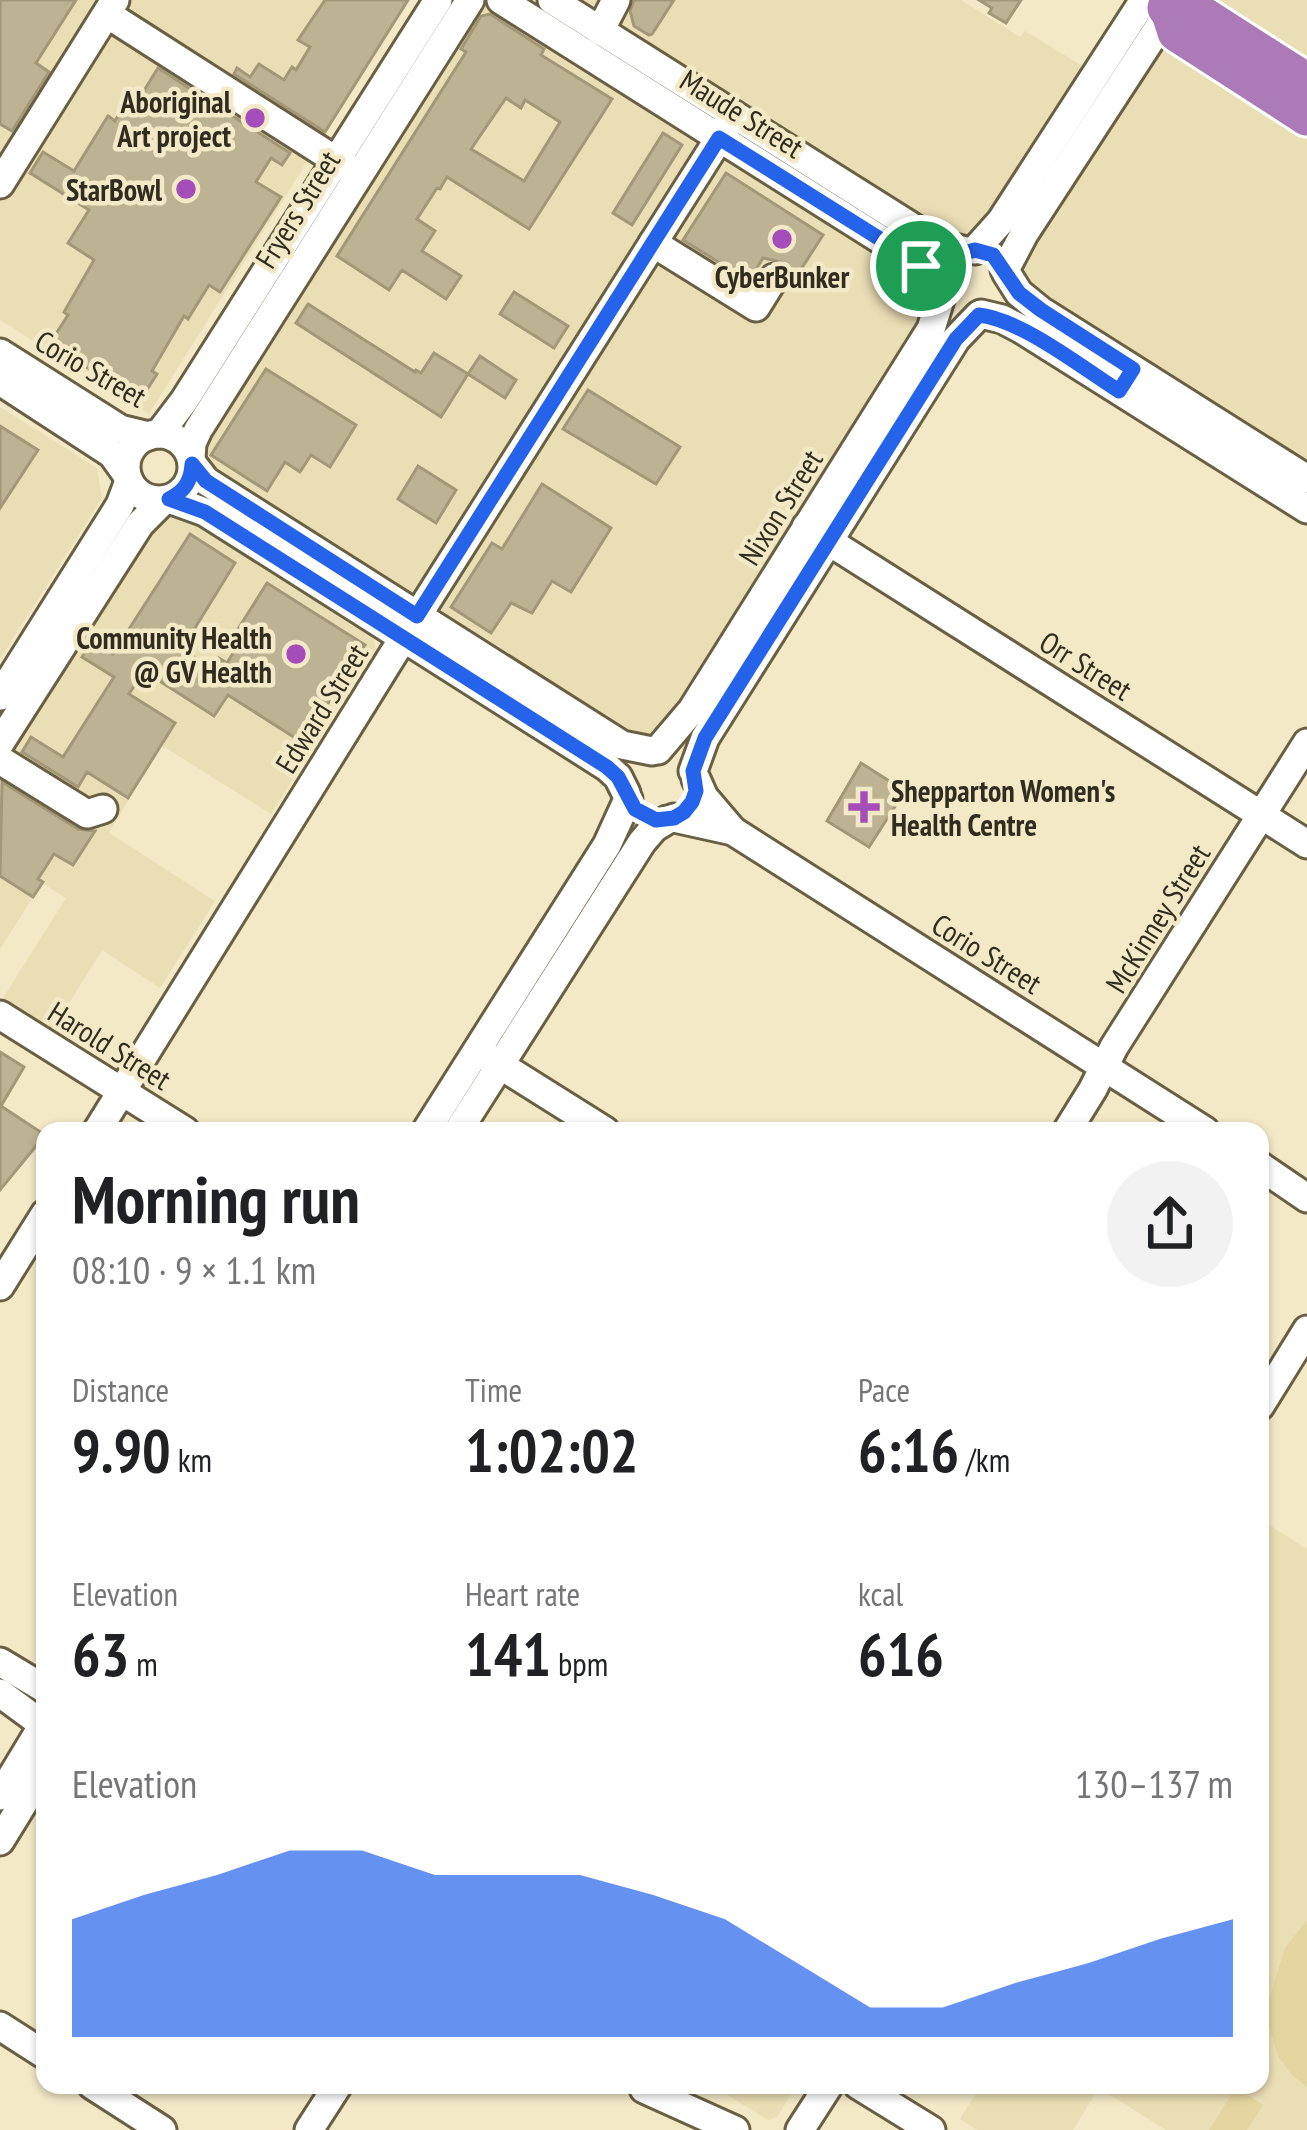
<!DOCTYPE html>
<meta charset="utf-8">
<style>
body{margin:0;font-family:"PT Sans Narrow",sans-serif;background:#f2f2f2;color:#202124;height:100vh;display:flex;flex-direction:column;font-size:45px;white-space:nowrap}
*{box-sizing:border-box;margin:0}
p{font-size:39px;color:#757577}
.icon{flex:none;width:66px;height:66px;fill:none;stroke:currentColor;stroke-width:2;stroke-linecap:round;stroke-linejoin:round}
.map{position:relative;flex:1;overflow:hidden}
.panel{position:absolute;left:36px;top:1122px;width:1233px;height:972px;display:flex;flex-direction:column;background:#fff;border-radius:24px;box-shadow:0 3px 9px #0004}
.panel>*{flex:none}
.pin{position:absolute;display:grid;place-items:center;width:102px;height:102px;color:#fff;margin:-51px;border:6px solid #fff;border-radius:50%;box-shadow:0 3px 12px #0007}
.round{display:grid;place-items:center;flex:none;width:126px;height:126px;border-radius:63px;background:#f2f2f2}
.summary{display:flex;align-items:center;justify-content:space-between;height:204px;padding:0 36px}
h1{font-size:66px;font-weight:700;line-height:90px}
.stats{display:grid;grid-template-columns:repeat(3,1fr);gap:18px;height:204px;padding:12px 36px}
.stats div{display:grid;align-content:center}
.stats b{font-size:60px;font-weight:700}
.stats small{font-size:33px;font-weight:400}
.stats p{font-size:33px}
.chart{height:336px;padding:24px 36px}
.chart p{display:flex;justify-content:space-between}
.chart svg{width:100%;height:216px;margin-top:12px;fill:#2563eb;opacity:.7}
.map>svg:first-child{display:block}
</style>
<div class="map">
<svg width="1307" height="2130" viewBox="0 0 1307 2130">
<rect width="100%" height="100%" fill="#f3e9c7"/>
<!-- built -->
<g fill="#eadeb5">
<polygon points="0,0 408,0 149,414 0,320"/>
<polygon points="574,0 961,0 1020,37 1025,31 1084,67 987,218 964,245"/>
<polygon points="1185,0 1307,0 1307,467 1022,290 1015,264"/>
<polygon points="479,1 491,1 761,180 912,275 933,292 919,323 667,719 664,734 642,743 206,474 197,456"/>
<polygon points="0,407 97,468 102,498 0,659"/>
<polygon points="180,507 322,601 321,605 354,627 357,624 373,634 375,649 271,814 161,745 109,833 215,901 160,988 102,950 50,1034 0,1003 66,898 42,883 0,949 0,761 150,518"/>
<polygon points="1260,1519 1307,1549 1307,2130 1166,2130 1099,2088 1073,2130 977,2130 960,2119 981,2085 1260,2085"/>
<polygon points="711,2085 797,2085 777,2117 768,2120"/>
</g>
<!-- grass -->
<g fill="#e5d5a0">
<polygon points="1307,1920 1307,2087 1291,2074 1278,2056 1265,2013 1285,1948"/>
<polygon points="1236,2087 1263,2105 1247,2130 1209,2130"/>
</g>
<!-- building -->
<g fill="#bdb392" stroke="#a29878" stroke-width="3" fill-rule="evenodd">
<polygon points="0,0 76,0 36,63 49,72 12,131 0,124"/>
<polygon points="325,0 408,0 325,132 234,74 237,68 250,77 259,64 284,80 292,67 296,70 310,47 298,40"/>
<polygon points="634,0 674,0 652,34 649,35 634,26 630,11"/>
<polygon points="979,0 1021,0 1006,23 989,13 992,8"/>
<path d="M490 14 544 49 541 55 612 99 529 229 447 177 440 189 437 188 417 219 435 231 422 251 461 276 446 299 402 270 389 290 337 256 466 52 461 49 481 16ZM506 98 521 108 525 100 560 122 524 181 471 149Z"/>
<polygon points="158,68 290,153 282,165 271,158 256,182 281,197 220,292 209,285 188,319 184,316 152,371 157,374 143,396 98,369 96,373 72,358 75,354 52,340 68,315 64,312 94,260 68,243 89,210 30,173 43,152 74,171 108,116 115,121 128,100 135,105"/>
<polygon points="663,133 682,145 632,225 613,213"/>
<polygon points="726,173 823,235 796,277 782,262 763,258 749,281 683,240"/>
<polygon points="514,292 568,326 554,348 500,314"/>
<polygon points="308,304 415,372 416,370 421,373 434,353 468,374 480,356 516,380 505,398 468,374 441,417 296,323"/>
<polygon points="266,369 356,425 330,467 311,455 300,472 285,462 267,491 211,455"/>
<polygon points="588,390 680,447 656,484 563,429"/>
<polygon points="0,426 38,450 0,508"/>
<polygon points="418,466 456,490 436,523 398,499"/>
<polygon points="542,484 611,528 571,592 552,581 532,613 511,603 491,633 451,607 492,543 502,549"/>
<polygon points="190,534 235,563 182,649 213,669 219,658 227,663 245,634 238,629 267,583 365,645 303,743 228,695 214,716 144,671 129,694 175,723 128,798 87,772 78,787 22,752 31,737 63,757 114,677 82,657 93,640 113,654"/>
<polygon points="861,763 905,791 869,847 827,821"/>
<polygon points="2,782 78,829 95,831 73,865 54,854 38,879 43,882 33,897 0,876"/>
<polygon points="0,1052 24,1067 1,1106 45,1135 0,1190"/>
</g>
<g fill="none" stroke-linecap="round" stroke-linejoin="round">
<!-- minor casing -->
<g stroke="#696043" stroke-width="33">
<g id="minor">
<polyline points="501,0 902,253 921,266 943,288"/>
<polyline points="552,0 939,244 966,251"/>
<polyline points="107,14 351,170"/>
<polyline points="600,31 616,0"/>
<polyline points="0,184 115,0"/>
<polyline points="653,243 756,307 774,278"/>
<polyline points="975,250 1001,221 1144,0"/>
<polyline points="1005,270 1024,234 1174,4"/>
<polyline points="1007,274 1019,293 1041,311 1307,479"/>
<polyline points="981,314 1002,319 1021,329 1307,509"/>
<polyline points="0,353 120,429 149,436"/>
<polyline points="0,381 112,454 127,475"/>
<polyline points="159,434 184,401 438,0"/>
<circle cx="159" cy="467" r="33"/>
<polyline points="191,458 192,443 198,430 470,0"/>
<polyline points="192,463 206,481 622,745 652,751"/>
<polyline points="169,499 205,512 607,767 618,777 626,793"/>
<polyline points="806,527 1307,844"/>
<polyline points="0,696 120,505 129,481"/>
<polyline points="0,743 140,524 164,500"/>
<polyline points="658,750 692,710 931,329 943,290"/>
<polyline points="0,760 87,814 103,809"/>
<polyline points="693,771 705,738 956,339 979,315"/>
<polyline points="696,779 704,797 733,831"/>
<polyline points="674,818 733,831 1205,1131"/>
<polyline points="0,1015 185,1131"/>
<polyline points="489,1058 605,1131"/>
<polyline points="97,1131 392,656 734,115"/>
<polyline points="426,1131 607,845 628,799"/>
<polyline points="458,1131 642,842 654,828 667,820"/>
<polyline points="1067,1131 1093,1089 1114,1047 1307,743"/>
<polyline points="1260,1166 1307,1198"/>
<polyline points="0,1286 45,1214"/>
<polyline points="1260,1406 1307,1330"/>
<polyline points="0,1662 45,1689"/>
<polyline points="0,1693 38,1721"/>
<polyline points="0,1796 40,1730"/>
<polyline points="0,1841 45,1768"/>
<polyline points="0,2026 45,2055"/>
<polyline points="92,2085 162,2130"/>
<polyline points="858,2085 931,2130"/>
<polyline points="644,2089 735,2130"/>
<polyline points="309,2130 338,2085"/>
<polyline points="800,2130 829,2085"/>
</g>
</g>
<!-- highway casing -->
<g stroke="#fff" stroke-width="45">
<g id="highway">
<polyline points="1167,8 1193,10 1307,83"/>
<polyline points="1170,10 1177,32 1307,116"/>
</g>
</g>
<!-- minor -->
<use href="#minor" stroke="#fff" stroke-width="27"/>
<!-- highway -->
<use href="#highway" stroke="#ab7ab7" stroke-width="39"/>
</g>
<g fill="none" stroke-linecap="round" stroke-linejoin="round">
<!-- route casing -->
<g stroke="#fff" stroke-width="24">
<path id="route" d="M719 138 904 254 921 266 943 288V276L955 256 975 250 993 255 1019 293 1041 310 1133 369 1119 391C1081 367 1022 320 979 315L956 339 705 738 693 771 696 791 692 802 684 812 674 818 656 820 635 809 618 777 607 767 205 512 169 499C185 491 191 481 192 464L206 481 417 616Z"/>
</g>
<!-- route -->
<use href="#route" stroke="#2563eb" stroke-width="15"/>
</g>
<!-- markers -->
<g fill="#a54eba" stroke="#f3e9c7" stroke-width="4.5">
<circle cx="255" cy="118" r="12"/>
<circle cx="186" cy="189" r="12"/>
<circle cx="782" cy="239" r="12"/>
<circle cx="296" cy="654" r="12"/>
<path d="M858 789h12v12h12v12h-12v12h-12v-12h-12v-12h12z"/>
</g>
<g text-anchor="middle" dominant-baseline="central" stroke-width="9" stroke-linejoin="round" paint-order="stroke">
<!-- poi labels -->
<g font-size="30" font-weight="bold" fill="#302c1f" stroke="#f3e9c7" text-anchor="end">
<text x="231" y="101">Aboriginal<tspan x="231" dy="34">Art project</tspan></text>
<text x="162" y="189">StarBowl</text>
<text x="782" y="276" text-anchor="middle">CyberBunker</text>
<text x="272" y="637">Community Health<tspan x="272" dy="34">@ GV Health</tspan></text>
<text x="891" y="790" text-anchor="start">Shepparton Women's<tspan x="891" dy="34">Health Centre</tspan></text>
</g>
<!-- street labels -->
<g font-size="30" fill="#302c1f" stroke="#f3e9c7">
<text transform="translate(742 113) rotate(32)">Maude Street</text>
<text transform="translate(297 209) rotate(-58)">Fryers Street</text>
<text transform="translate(91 368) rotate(30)">Corio Street</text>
<text transform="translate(780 507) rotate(-58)">Nixon Street</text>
<text transform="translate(1086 665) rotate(32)">Orr Street</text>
<text transform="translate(321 708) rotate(-58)">Edward Street</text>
<text transform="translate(1157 918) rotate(-58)">McKinney Street</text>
<text transform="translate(987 953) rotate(32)">Corio Street</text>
<text transform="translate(110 1045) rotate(32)">Harold Street</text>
</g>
</g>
</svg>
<div class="pin" style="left:921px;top:266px;background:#1e9e55"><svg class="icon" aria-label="arrive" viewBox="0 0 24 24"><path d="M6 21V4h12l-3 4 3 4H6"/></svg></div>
<section class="panel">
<div class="summary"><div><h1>Morning run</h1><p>08:10 · 9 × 1.1 km</p></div><a class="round"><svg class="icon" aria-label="share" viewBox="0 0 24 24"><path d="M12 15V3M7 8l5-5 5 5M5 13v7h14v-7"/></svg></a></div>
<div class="stats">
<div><p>Distance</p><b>9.90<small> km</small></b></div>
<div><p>Time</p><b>1:02:02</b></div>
<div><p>Pace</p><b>6:16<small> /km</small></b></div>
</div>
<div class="stats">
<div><p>Elevation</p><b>63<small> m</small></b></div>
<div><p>Heart rate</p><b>141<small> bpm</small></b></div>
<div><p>kcal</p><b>616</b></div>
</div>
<div class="chart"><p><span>Elevation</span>130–137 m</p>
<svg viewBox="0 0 160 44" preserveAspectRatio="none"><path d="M0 44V20L10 15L20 11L30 6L40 6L50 11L60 11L70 11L80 15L90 20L100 29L110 38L120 38L130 33L140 29L150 24L160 20V44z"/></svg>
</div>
</section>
</div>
